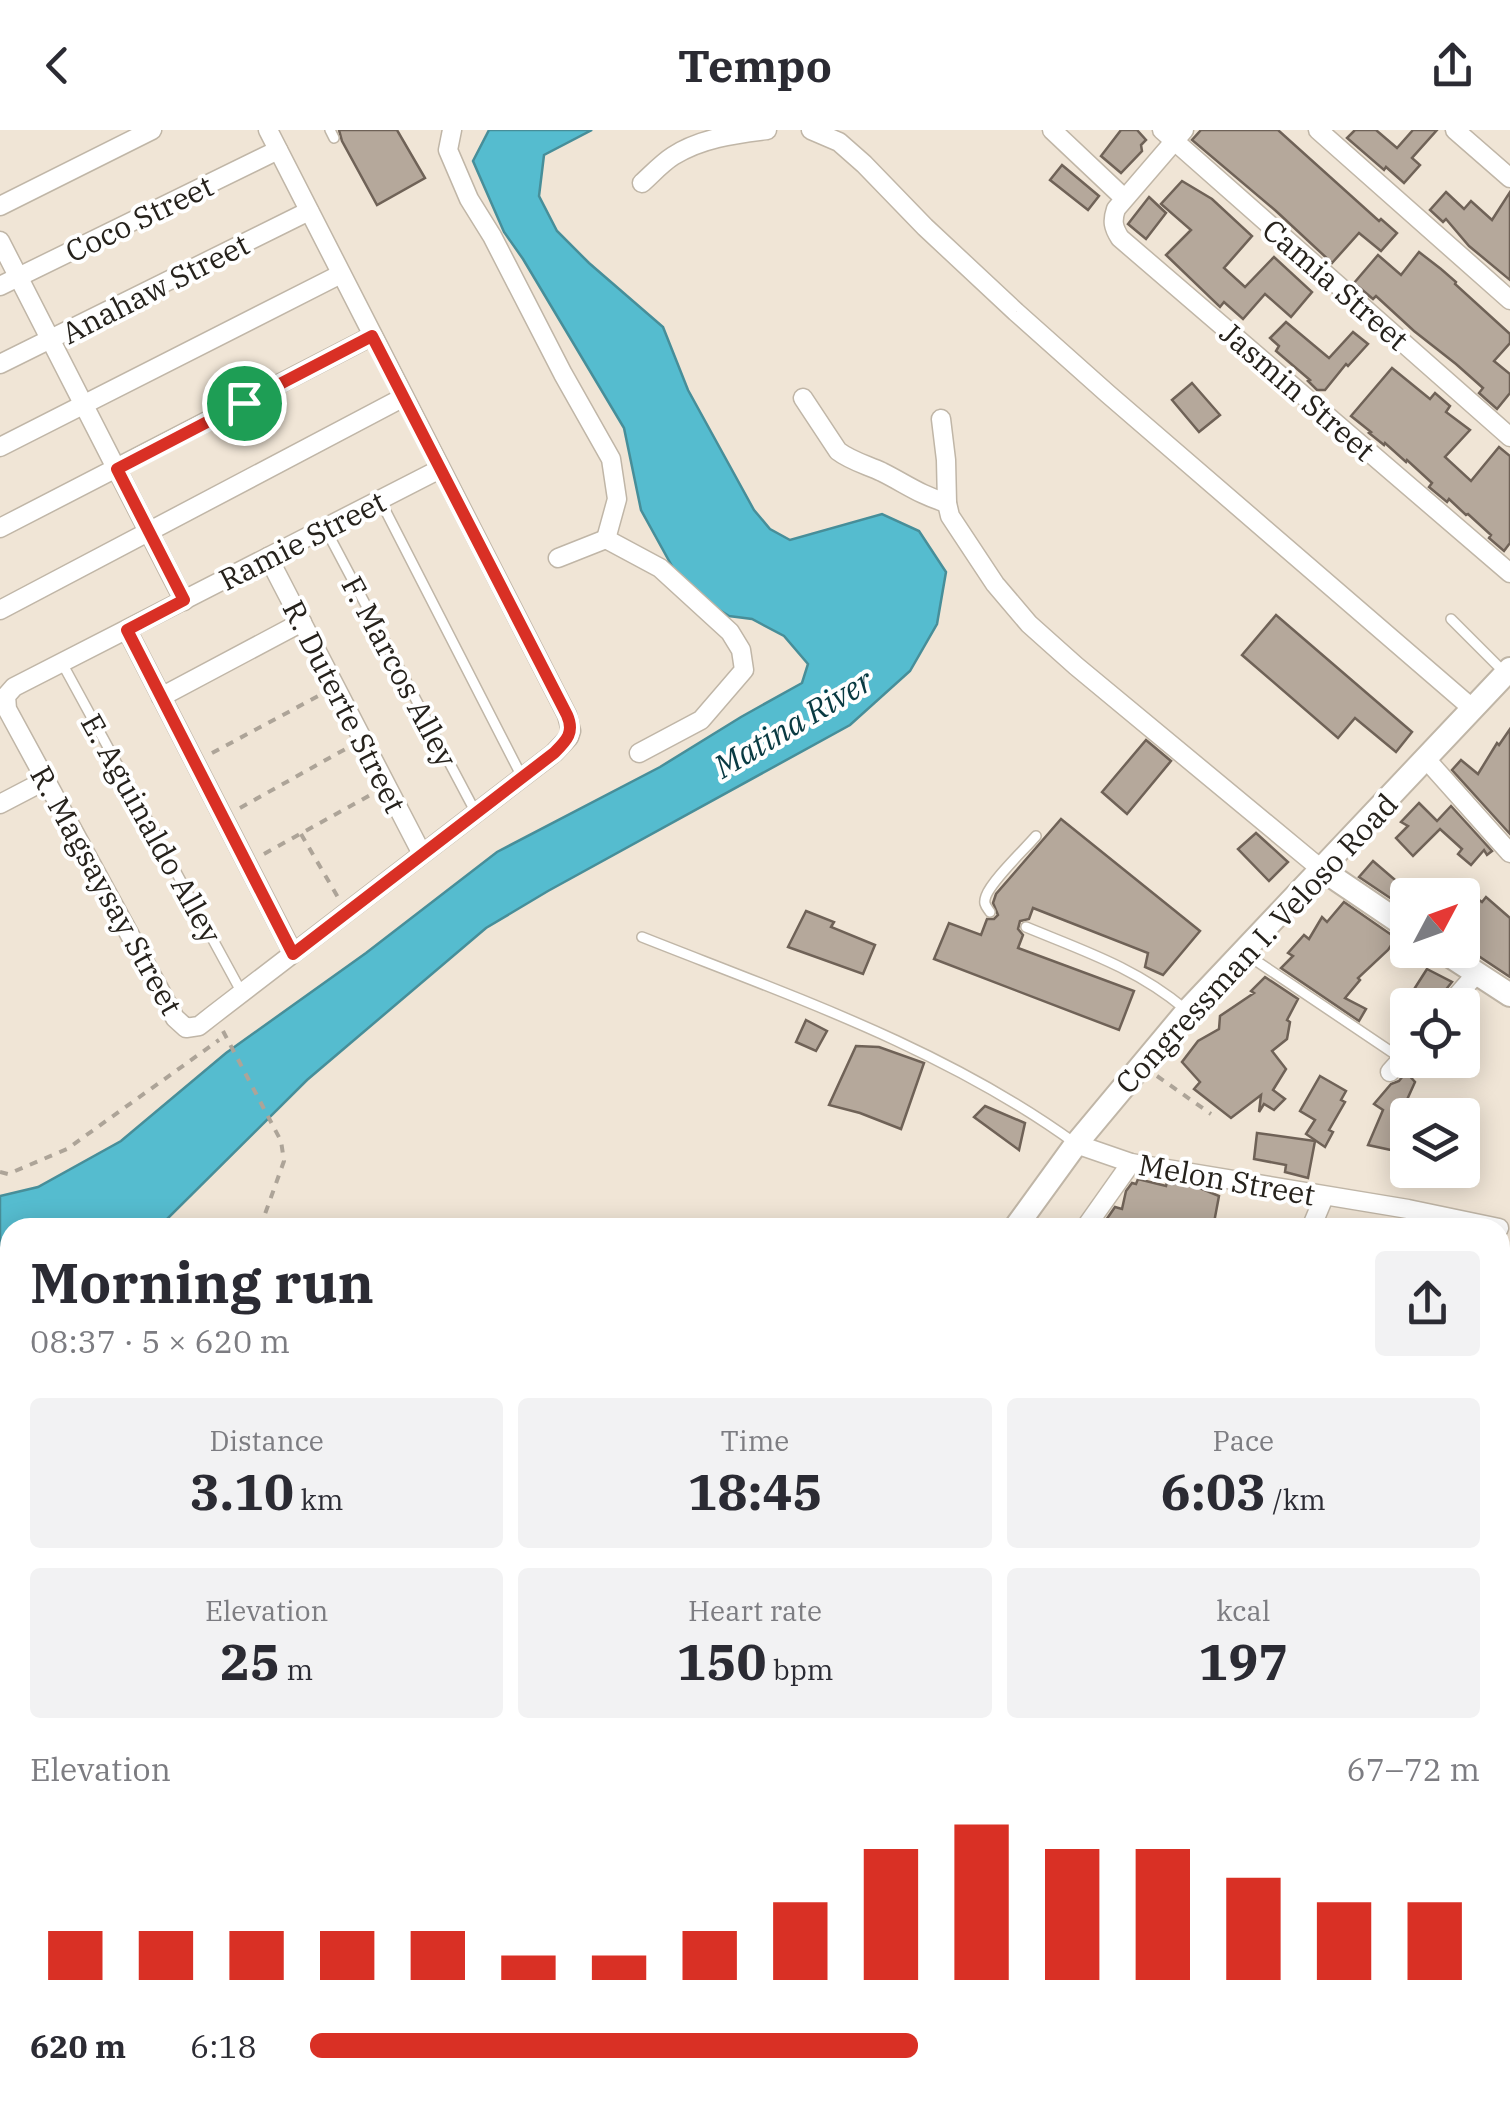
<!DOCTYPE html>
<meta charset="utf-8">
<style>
body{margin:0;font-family:"IBM Plex Serif",serif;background:#f2f2f3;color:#2b2b33;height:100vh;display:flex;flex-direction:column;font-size:38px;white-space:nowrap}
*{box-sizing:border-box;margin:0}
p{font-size:32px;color:#7c7c81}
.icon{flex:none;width:55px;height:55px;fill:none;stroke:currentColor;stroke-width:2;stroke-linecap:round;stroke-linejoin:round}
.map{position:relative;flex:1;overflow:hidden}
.drawer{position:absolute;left:0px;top:1088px;width:1510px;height:888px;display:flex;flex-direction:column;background:#fff;border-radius:30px 30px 0 0;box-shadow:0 5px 25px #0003}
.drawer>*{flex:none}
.needle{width:65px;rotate:49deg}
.buttons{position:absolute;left:1390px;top:748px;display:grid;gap:20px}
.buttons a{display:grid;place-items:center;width:90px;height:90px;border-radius:10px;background:#fff;box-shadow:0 5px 25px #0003;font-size:50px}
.pin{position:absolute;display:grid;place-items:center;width:85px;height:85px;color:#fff;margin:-42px;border:5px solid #fff;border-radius:50%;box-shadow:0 2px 10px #0007}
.round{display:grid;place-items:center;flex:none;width:105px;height:105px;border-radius:10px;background:#f2f2f3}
.summary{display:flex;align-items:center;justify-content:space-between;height:170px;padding:0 30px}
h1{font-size:55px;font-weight:700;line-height:75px}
.metrics{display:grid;grid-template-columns:repeat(3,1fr);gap:15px;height:170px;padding:10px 30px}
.metrics div{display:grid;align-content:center;border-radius:10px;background:#f2f2f3;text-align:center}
.metrics b{font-size:50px;font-weight:700}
.metrics small{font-size:28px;font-weight:400}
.metrics p{font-size:28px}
.chart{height:280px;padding:20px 30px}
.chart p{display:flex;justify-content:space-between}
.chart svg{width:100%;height:180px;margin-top:10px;stroke:#d93025;stroke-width:6}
ul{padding:0 30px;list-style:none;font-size:32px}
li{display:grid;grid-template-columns:160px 120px 1fr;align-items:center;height:75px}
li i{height:25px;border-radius:12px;background:#d93025}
header{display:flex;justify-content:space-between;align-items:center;height:130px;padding:0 30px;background:#fff;font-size:45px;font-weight:700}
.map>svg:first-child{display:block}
</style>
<header><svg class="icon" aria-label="back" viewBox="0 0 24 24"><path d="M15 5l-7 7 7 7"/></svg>Tempo<svg class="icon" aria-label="share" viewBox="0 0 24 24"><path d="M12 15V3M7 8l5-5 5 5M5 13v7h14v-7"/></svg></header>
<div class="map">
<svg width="1510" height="1974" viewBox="0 0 1510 1974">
<rect width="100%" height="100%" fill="#f0e5d6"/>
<!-- water -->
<polygon fill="#55bccf" stroke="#478e99" stroke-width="2.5" points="489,0 592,0 544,25 539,66 557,101 589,133 663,197 688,260 754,380 770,399 790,410 882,384 919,401 946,442 937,494 910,541 850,595 548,761 486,798 307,950 159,1097 10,1098 10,1168 0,1169 0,1066 38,1057 121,1011 226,923 366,823 497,722 660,637 741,587 802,553 808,534 784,506 752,489 729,486 705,471 673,438 641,380 624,298 523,129 504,102 473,31"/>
<!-- building -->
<g fill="#b5a89b" stroke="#6f6257" stroke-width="2.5">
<polygon points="339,0 397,0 425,48 377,75 342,11"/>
<polygon points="1121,0 1137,0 1146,10 1141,15 1142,21 1121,43 1101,26"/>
<polygon points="1201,0 1278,0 1379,91 1381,89 1397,103 1381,121 1359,103 1332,133 1276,81 1192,10"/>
<polygon points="1355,0 1376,0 1397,18 1413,0 1437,0 1412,28 1420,35 1404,53 1386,37 1384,40 1347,8"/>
<polygon points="1062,35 1099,66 1088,80 1050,50"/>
<polygon points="1182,51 1212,69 1252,106 1224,138 1245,157 1274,127 1312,162 1291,187 1265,164 1243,189 1224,172 1220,177 1166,125 1191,100 1161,74"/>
<polygon points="1446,62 1464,79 1471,71 1492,90 1510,62 1510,150 1469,116 1446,89 1443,92 1430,80"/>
<polygon points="1149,67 1166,83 1146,109 1128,94"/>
<polygon points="1419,122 1441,139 1456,152 1455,154 1510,204 1510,213 1494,231 1510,244 1510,263 1497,279 1479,263 1483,258 1456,234 1414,201 1376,166 1373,169 1354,153 1378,125 1401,145"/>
<polygon points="1286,192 1329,228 1353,202 1368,214 1348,236 1346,234 1325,260 1317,260 1308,251 1310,250 1276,221 1279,216 1270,208"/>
<polygon points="1392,238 1430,269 1435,263 1450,276 1446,282 1470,300 1445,327 1471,351 1499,317 1510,326 1510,413 1504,421 1489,408 1491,405 1468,384 1466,385 1449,369 1447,372 1429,357 1432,353 1407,330 1406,332 1385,313 1384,315 1369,303 1371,302 1351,286"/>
<polygon points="1192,253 1220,285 1199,302 1172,270"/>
<polygon points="1276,485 1412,602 1396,622 1355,588 1338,608 1242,525"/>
<polygon points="1510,599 1510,704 1452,640 1461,630 1478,644 1497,613 1499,615"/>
<polygon points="1146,610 1171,631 1127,684 1102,662"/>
<polygon points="1419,673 1437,691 1451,676 1492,721 1487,725 1484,720 1471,735 1458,724 1462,719 1440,699 1413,726 1396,708 1408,696 1401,692"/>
<polygon points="1061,689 1200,801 1163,845 1145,837 1148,823 1033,778 1029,789 1020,791 1018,799 1023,805 1018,818 1134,861 1119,900 934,829 949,793 981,805 987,789 994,789 998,785 993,773 996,764"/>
<polygon points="1256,703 1288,732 1269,751 1238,719"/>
<polygon points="1373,731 1408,761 1408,780 1359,747"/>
<polygon points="1462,758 1482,772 1486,767 1510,788 1510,847 1462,815"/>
<polygon points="1344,772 1396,808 1388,820 1358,848 1360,850 1345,868 1366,879 1359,891 1281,838 1293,826 1288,823 1304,805 1309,809 1322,787 1327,792"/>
<polygon points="806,781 834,792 831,797 875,815 863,844 788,817"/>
<polygon points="1427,839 1452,852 1439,868 1437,875 1404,875"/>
<polygon points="1265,847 1298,869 1287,890 1290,892 1287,909 1272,921 1286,939 1273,960 1285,969 1274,980 1264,974 1259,982 1261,965 1231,988 1194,959 1200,952 1182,932 1198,911 1219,899 1220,886 1254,863 1251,861"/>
<polygon points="806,890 827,901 816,921 796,912"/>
<polygon points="856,916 879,917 924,933 901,999 860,983 829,975"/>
<polygon points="1406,942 1415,952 1397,992 1401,994 1391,1020 1368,1015 1383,980 1374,974 1391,954 1399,951"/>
<polygon points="1320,946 1346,961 1341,970 1345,972 1329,1000 1333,1002 1325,1017 1306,1004 1315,990 1300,981"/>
<polygon points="985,976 1025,993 1019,1020 974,987"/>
<polygon points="1257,1003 1315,1011 1308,1048 1285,1042 1286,1035 1254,1029"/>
<polygon points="1138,1049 1166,1056 1167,1052 1195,1056 1219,1066 1213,1098 1104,1098 1106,1090 1115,1077 1122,1079 1126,1061 1132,1053 1136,1054"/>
</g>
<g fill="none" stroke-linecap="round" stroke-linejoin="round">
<!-- lane casing -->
<g stroke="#c0b6a7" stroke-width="12">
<g id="lane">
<polyline points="330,0 334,8"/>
<polyline points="380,370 522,647"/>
<polyline points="325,398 476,683"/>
<polyline points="1451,489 1506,544"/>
<polyline points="62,533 242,863"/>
<path d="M990 782C986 776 983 774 986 766 992 750 1024 720 1036 706"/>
<path d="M1026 797C1084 821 1136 838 1185 879"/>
<path d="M642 807C791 866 946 919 1076 1014"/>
<polyline points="1246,824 1402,929"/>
</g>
</g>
<!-- street casing -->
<g stroke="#c0b6a7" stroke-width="21">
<g id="street">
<polyline points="268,0 567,585 571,601 569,607 554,623 213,885 199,896 186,898 175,888 7,579 6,566 14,557 440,339"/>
<polyline points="452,0 448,20 469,69 492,106 563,244 611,329 617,369 606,409"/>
<polyline points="811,0 839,12 864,34 925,97 1016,182 1108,264 1473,579"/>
<polyline points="1052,0 1124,68"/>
<polyline points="1162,0 1510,307"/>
<path d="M1184 0 1116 79C1112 91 1113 97 1120 108L1510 443"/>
<polyline points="1318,0 1510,170"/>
<polyline points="1455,0 1510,48"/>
<path d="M642 53C652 44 662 33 673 26 701 8 735 4 767 0"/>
<polyline points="0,76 152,0"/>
<polyline points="0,111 184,471"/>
<polyline points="0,156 278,20"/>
<polyline points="0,234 309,81"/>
<path d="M803 268 838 321C851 331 867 335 882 342 906 354 920 365 947 373"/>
<polyline points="941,289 946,330 947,373 950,386 995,454 1029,494 1076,536 1321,739"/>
<polyline points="0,317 341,144"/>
<polyline points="0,398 372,206"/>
<polyline points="268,427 422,724"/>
<polyline points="558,428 606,409 660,438 730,502 741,520 744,540 701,590 639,623"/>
<polyline points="0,480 404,267"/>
<polyline points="127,500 293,823"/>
<polyline points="161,567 302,492"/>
<polyline points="1426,629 1510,723"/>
<polyline points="0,674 46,650"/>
<polyline points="1449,875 1476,844"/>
<polyline points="1390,942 1408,922"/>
<polyline points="1076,1014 1131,1033 1408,1079 1499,1098"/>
<polyline points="1085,1098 1131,1033"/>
<polyline points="1311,1098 1324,1067"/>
<polyline points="1500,1422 1510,1426"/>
<polyline points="1500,1623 1510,1593"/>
<polyline points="1500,1635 1510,1639"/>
<polyline points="1500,1736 1510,1740"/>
<polyline points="1500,1814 1510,1813"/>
<polyline points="1500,1918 1510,1917"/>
<polyline points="184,1965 184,1968"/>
<polyline points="1391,1974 1393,1965"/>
</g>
</g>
<!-- secondary casing -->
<g stroke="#c0b6a7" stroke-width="26">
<g id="secondary">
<polyline points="1321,739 1408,798"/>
<polyline points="1441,820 1510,865"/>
<polyline points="1015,1098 1076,1014 1187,881 1510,539"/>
<polyline points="1454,1965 1481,1974"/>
<polyline points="518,1974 523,1965"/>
</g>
</g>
<!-- path -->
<g stroke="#ada498" stroke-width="4" stroke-dasharray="8 8" stroke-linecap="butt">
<polyline points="212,623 322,564"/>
<polyline points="240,678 349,617"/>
<polyline points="301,704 339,769"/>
<polyline points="264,724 374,663"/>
<polyline points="223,901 281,1011 284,1031 260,1098"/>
<polyline points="1157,946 1211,984"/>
<polyline points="0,1042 8,1044 67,1019 219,910"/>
<polyline points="1500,1338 1510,1342"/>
</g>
<!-- lane -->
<use href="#lane" stroke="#fff" stroke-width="9"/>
<!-- street -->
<use href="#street" stroke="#fff" stroke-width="18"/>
<!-- secondary -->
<use href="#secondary" stroke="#fff" stroke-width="22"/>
</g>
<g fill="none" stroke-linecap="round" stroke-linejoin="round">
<!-- route casing -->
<g stroke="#fff" stroke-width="20">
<path id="route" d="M372 206 567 585C575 603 566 611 554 623L293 824 127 500 184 470 117 339Z"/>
</g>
<!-- route -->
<use href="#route" stroke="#d93025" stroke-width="12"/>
</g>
<g text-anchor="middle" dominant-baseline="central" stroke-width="8" stroke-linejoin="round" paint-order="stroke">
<!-- street labels -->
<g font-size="30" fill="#26221c" stroke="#fff">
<text transform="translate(139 88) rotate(-26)">Coco Street</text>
<text transform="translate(1336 154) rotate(41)">Camia Street</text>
<text transform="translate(155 158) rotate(-27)">Anahaw Street</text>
<text transform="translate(1298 261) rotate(41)">Jasmin Street</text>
<text transform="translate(302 410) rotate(-27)">Ramie Street</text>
<text transform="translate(400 541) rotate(62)">F. Marcos Alley</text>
<text transform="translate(345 576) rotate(63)">R. Duterte Street</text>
<text transform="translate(152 698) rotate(61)">E. Aguinaldo Alley</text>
<text transform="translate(107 760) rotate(61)">R. Magsaysay Street</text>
<text transform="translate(1256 813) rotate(-47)">Congressman I. Veloso Road</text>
<text transform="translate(1227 1049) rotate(10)">Melon Street</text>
</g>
<!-- water labels -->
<g font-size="32" font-style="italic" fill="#093a42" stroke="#fff">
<text transform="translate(793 593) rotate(-31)">Matina River</text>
</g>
</g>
</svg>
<div class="buttons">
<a><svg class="needle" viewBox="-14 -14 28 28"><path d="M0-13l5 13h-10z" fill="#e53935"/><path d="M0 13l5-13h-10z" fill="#7c7c81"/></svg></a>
<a><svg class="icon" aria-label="locate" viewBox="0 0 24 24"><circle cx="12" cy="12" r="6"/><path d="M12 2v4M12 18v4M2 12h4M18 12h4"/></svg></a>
<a><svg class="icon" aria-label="layers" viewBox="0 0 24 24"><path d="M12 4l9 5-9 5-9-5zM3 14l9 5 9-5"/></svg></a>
</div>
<div class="pin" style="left:244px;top:273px;background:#1e9e55"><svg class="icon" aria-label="arrive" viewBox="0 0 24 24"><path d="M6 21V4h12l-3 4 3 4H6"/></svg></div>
<section class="drawer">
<div class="summary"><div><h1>Morning run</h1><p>08:37 · 5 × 620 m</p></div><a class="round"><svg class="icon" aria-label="share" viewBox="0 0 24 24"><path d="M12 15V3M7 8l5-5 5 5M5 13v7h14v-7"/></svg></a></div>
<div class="metrics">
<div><p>Distance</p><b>3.10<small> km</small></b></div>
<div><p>Time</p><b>18:45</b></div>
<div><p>Pace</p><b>6:03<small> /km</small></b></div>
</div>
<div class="metrics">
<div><p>Elevation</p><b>25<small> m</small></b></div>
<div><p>Heart rate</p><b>150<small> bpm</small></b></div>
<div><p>kcal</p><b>197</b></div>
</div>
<div class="chart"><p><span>Elevation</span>67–72 m</p>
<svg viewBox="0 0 160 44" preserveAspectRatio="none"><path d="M5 44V32M15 44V32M25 44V32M35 44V32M45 44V32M55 44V38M65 44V38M75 44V32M85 44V25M95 44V12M105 44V6M115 44V12M125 44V12M135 44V19M145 44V25M155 44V25"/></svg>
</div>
<ul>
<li><b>620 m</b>6:18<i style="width:52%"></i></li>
</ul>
</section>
</div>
